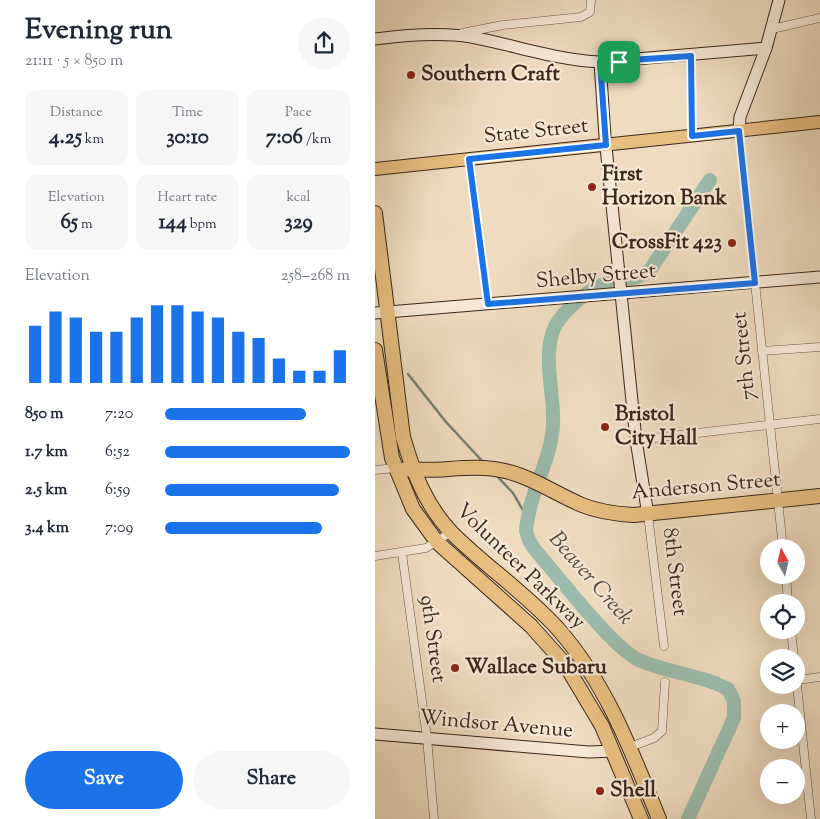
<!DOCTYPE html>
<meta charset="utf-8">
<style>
body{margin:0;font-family:"Sorts Mill Goudy",serif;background:#f6f6f7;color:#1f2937;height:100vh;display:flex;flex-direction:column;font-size:19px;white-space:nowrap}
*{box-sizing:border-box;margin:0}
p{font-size:16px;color:#747a83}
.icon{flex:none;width:28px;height:28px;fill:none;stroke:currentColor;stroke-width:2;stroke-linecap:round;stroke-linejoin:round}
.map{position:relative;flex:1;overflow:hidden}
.details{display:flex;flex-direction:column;background:#fff;width:375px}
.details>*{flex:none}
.needle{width:32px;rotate:352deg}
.tools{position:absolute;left:385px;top:539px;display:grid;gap:10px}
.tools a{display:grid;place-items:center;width:45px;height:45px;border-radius:50%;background:#fff;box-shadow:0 5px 20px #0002;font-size:25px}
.pin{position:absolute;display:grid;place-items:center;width:42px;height:42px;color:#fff;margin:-21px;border-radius:10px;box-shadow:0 2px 8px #0006}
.round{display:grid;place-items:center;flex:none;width:52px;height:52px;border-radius:26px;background:#f6f6f7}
.summary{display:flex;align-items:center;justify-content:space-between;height:85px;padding:0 25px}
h1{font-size:28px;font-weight:700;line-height:38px}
.stats{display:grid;grid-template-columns:repeat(3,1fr);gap:8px;height:85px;padding:5px 25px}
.stats div{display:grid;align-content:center;border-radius:12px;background:#f6f6f7;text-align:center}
.stats b{font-size:21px;font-weight:700}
.stats small{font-size:14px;font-weight:400}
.stats p{font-size:14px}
.chart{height:140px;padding:10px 25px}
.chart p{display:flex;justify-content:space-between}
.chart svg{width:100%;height:90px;margin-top:5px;stroke:#1a73e8;stroke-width:6}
.primary-button{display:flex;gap:10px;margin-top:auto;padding:10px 25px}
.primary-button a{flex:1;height:58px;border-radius:30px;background:#1a73e8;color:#fff;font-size:20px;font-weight:700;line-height:58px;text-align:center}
.primary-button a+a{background:#f6f6f7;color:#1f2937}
ul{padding:0 25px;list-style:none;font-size:16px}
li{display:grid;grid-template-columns:80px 60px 1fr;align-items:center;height:38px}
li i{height:12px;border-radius:6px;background:#1a73e8}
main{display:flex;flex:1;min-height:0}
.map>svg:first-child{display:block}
</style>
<main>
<section class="details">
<div class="summary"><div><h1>Evening run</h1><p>21:11 · 5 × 850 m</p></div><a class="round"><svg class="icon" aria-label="share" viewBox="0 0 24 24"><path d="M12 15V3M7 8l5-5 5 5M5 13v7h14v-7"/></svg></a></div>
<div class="stats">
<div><p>Distance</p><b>4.25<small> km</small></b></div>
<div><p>Time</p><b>30:10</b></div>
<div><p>Pace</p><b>7:06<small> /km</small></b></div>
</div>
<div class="stats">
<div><p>Elevation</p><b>65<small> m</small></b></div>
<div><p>Heart rate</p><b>144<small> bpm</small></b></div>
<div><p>kcal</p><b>329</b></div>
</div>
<div class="chart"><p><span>Elevation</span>258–268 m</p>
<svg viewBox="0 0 160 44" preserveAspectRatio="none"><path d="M5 44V16M15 44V9M25 44V12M35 44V19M45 44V19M55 44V12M65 44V6M75 44V6M85 44V9M95 44V12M105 44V19M115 44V22M125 44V32M135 44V38M145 44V38M155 44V28"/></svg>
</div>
<ul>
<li><b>850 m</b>7:20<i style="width:76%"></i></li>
<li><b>1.7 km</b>6:52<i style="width:100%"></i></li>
<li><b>2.5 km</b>6:59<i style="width:94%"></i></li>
<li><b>3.4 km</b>7:09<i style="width:85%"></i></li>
</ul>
<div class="primary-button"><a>Save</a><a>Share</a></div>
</section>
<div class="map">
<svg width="445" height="819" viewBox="0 0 445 819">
<rect width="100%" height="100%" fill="#efdcc0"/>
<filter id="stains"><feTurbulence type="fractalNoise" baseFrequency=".004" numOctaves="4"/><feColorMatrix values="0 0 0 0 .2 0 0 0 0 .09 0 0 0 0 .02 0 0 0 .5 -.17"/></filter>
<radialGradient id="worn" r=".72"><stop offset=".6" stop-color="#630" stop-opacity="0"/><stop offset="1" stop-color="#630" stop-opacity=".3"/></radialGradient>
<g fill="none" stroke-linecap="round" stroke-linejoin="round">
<!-- stream -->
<g stroke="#748072" stroke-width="2.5">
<polyline points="33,374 71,422 110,464"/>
<polyline points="121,475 138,493 153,519"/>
</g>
<!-- river -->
<path stroke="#9bbcac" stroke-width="14" d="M313 819 359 718V701L353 689C324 674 294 673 266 661 240 651 183 576 161 551 156 545 153 540 151 531 151 525 153 518 154 512 160 483 177 455 178 424 180 394 164 346 184 320 196 304 216 287 235 282 250 277 262 281 275 270L335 180"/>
<!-- street casing -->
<g stroke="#675445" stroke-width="9">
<g id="street">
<polyline points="397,29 445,18"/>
<polyline points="87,33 128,25 206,17 215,12 216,0"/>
<polyline points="316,56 317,136"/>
<polyline points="364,131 408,548"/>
<polyline points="94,159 113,304"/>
<polyline points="387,351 445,347"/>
<polyline points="261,440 445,419"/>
<polyline points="0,470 20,468"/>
<polyline points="273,515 289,646"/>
<polyline points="27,553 52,738 59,819"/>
<polyline points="0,556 51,548 76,532"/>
<polyline points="411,575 413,602"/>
<polyline points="416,630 419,658"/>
<polyline points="421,676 436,819"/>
<polyline points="422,680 445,677"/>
<polyline points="255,747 279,738 287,731 290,682"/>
</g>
</g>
<!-- secondary casing -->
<g stroke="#3a271c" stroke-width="13">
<g id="secondary">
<path d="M0 39C31 35 65 32 96 37 139 45 181 60 225 62L391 48"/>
<polyline points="225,62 230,137 261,440 273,515"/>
<polyline points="364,131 365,117 391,48 404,0"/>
<polyline points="0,313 445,277"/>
<polyline points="0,734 214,752 239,751"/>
</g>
</g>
<!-- primary casing -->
<g stroke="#3a271c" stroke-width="14">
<polyline id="primary" points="0,169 445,122"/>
</g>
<!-- highway casing -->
<g stroke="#3a271c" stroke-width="16">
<g id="highway">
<path d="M0 213 28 437C38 472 51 506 77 533 111 567 152 594 184 630 232 685 257 752 284 819"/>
<polyline points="0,350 17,458 38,509 62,542 156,626 190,664 227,726 266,819"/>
<path d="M31 469C64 473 96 463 130 471 157 477 181 494 207 505 224 512 241 514 259 515L445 496"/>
</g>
</g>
<!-- street -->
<use href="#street" stroke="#f5e8d6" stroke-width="8"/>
<!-- secondary -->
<use href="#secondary" stroke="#f5e8d6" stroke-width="11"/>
<!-- primary -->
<use href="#primary" stroke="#e8be80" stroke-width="12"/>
<!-- highway -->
<use href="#highway" stroke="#e8be80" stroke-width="14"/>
</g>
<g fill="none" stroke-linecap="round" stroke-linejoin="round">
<!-- route casing -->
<g stroke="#fff" stroke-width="10">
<polygon id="route" points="316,56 317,136 364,131 380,283 113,304 94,159 231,145 225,62"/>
</g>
<!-- route -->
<use href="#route" stroke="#1a73e8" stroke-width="6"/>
</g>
<!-- markers -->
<g fill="#8f2418" stroke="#f5e8d6" stroke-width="2">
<circle cx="36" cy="75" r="5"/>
<circle cx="217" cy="187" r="5"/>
<circle cx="357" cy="243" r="5"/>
<circle cx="230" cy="427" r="5"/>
<circle cx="80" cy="668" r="5"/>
<circle cx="225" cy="791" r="5"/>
</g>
<g text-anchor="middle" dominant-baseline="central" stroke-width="4.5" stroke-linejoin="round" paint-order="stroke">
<!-- poi labels -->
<g font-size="21" font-weight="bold" fill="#3a271c" stroke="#f5e8d6" text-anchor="start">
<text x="46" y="75">Southern Craft</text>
<text x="227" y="175">First<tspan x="227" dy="24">Horizon Bank</tspan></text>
<text x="347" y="243" text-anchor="end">CrossFit 423</text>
<text x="240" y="415">Bristol<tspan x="240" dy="24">City Hall</tspan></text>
<text x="90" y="668">Wallace Subaru</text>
<text x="235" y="791">Shell</text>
</g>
<!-- street labels -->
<g font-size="21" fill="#3a271c" stroke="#f5e8d6">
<text transform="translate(161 132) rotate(-6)">State Street</text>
<text transform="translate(221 277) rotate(-5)">Shelby Street</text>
<text transform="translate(370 356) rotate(-96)">7th Street</text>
<text transform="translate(331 487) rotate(-5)">Anderson Street</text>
<text transform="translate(145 567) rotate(44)">Volunteer Parkway</text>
<text transform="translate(299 572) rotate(83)">8th Street</text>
<text transform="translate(57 639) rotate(82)">9th Street</text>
<text transform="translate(121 725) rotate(5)">Windsor Avenue</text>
</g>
<!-- water labels -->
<g font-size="22" font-style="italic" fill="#524c40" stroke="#f5e8d6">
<text transform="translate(215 579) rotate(49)">Beaver Creek</text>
</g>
</g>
<rect width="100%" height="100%" filter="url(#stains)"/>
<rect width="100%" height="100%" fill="url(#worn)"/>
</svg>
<div class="tools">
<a><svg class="needle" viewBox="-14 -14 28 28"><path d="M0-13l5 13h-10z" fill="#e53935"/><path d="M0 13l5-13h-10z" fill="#747a83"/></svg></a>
<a><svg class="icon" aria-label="locate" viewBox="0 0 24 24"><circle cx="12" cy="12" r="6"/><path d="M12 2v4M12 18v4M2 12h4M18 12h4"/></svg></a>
<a><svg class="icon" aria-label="layers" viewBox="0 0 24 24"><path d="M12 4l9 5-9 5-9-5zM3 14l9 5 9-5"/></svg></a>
<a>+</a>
<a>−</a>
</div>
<div class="pin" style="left:244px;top:62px;background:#1e9e55"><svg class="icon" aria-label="arrive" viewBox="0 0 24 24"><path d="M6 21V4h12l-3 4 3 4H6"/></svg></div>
</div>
</main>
